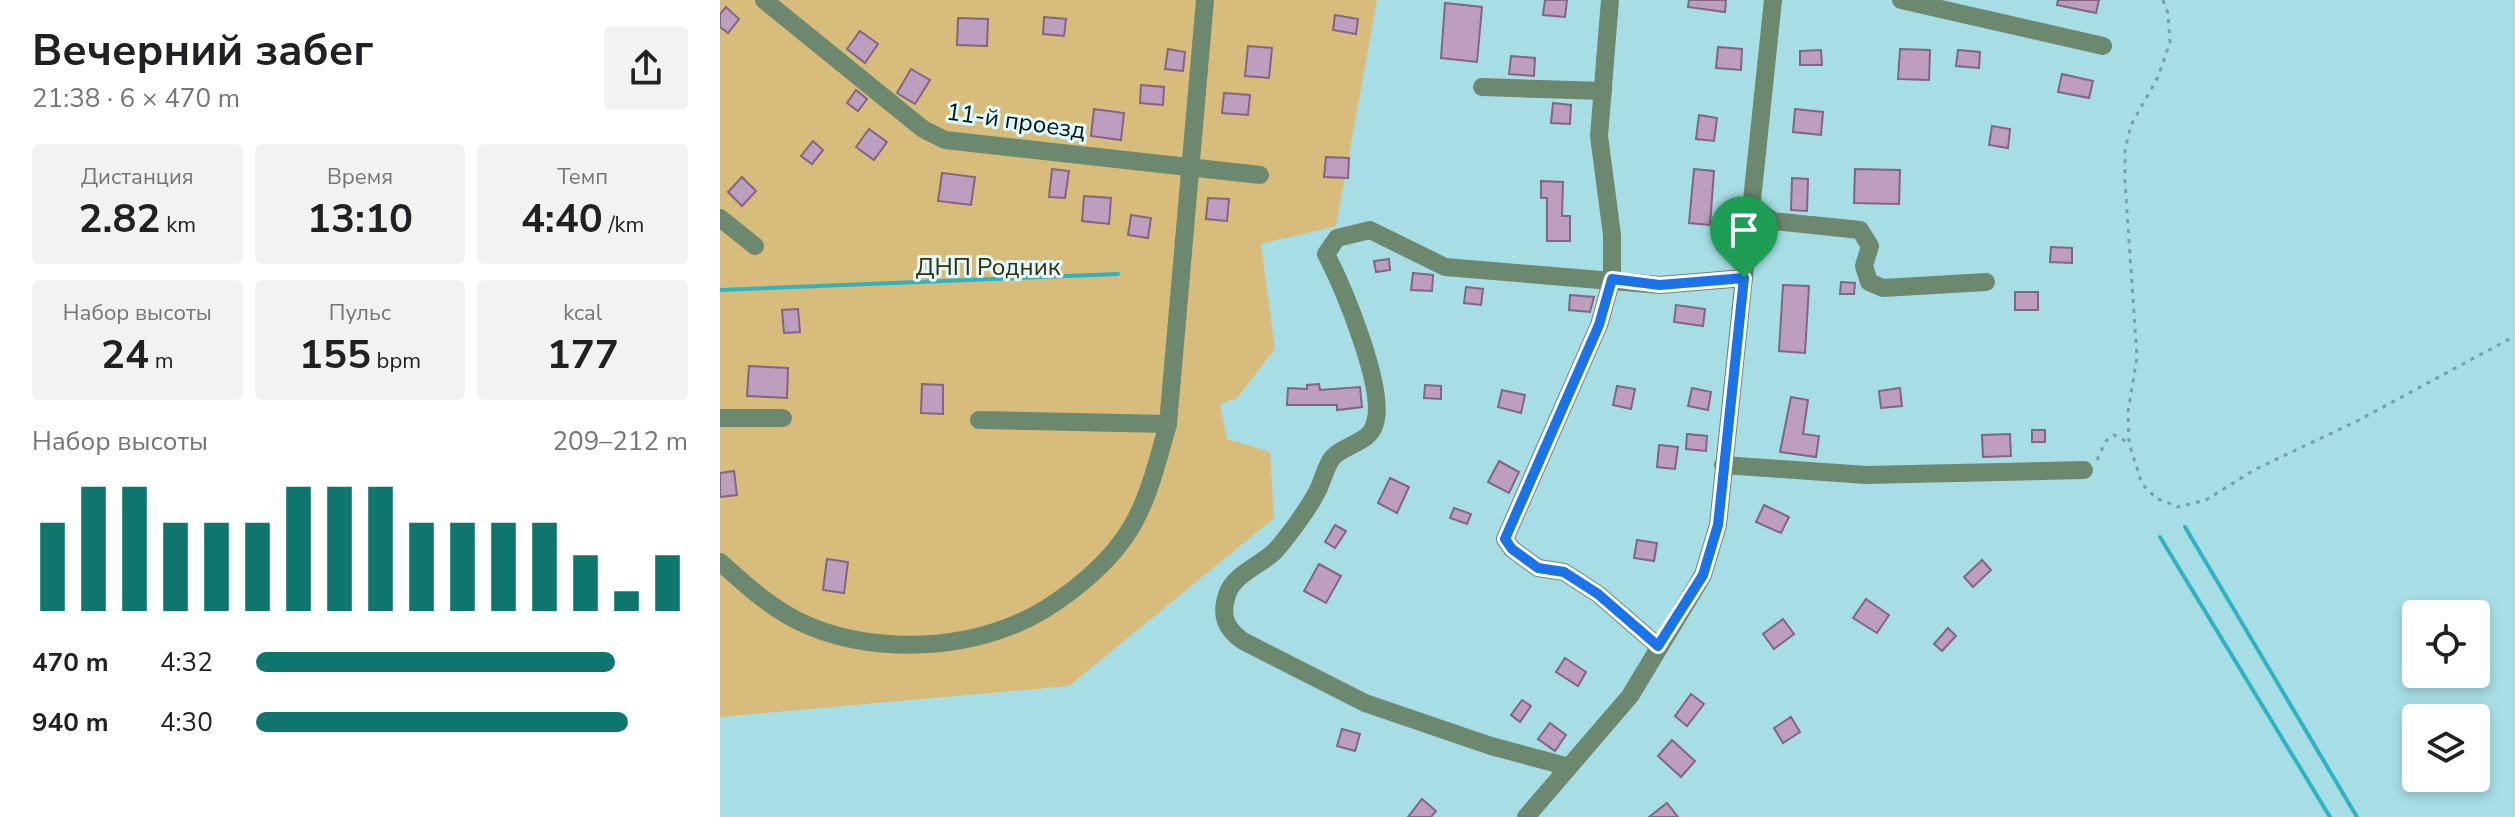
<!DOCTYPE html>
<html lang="ru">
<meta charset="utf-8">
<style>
body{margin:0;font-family:"Nunito Sans",sans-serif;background:#f2f2f2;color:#202124;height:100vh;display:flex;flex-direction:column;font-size:30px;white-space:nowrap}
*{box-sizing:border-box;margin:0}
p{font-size:26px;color:#757577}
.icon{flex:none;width:44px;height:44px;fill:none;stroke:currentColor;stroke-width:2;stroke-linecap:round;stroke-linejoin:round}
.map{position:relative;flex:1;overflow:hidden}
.panel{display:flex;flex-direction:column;background:#fff;width:720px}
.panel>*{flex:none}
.controls{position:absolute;left:1682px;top:600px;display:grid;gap:16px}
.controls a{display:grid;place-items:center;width:88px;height:88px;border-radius:8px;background:#fff;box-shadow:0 4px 12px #0003;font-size:40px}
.pin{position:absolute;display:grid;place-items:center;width:68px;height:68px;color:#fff;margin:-82px -34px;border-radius:50% 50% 50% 0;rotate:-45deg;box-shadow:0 0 8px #0007}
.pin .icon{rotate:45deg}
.round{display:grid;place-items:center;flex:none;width:84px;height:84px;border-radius:8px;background:#f2f2f2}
.head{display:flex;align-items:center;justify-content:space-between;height:136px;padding:0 32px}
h1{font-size:44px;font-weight:700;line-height:60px}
.stats{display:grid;grid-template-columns:repeat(3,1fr);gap:12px;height:136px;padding:8px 32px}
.stats div{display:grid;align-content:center;border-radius:8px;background:#f2f2f2;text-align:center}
.stats b{font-size:40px;font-weight:700}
.stats small{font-size:22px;font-weight:400}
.stats p{font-size:22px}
.chart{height:224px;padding:16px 32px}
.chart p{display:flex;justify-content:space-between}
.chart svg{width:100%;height:144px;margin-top:8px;stroke:#0f766e;stroke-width:6}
ul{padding:0 32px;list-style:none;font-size:26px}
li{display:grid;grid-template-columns:128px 96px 1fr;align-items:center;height:60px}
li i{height:20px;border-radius:10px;background:#0f766e}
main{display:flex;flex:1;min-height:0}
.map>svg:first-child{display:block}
</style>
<main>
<section class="panel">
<div class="head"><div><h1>Вечерний забег</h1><p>21:38 · 6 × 470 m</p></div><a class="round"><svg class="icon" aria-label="share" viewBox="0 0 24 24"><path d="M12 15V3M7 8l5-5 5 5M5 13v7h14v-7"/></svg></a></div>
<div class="stats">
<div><p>Дистанция</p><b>2.82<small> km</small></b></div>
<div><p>Время</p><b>13:10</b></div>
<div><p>Темп</p><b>4:40<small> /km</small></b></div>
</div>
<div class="stats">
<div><p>Набор высоты</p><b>24<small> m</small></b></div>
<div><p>Пульс</p><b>155<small> bpm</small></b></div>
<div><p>kcal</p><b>177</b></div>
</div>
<div class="chart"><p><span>Набор высоты</span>209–212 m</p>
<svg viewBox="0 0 160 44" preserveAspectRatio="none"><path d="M5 44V17M15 44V6M25 44V6M35 44V17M45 44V17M55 44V17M65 44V6M75 44V6M85 44V6M95 44V17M105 44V17M115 44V17M125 44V17M135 44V27M145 44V38M155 44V27"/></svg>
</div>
<ul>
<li><b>470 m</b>4:32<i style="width:83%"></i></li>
<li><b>940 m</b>4:30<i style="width:86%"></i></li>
</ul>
</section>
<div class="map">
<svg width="1795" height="817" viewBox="0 0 1795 817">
<rect width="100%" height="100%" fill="#a7dee6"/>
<!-- green -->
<polygon fill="#d8bc7c" points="0,0 657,0 616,226 541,244 555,349 517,398 500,404 507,439 550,452 554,518 349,686 0,717"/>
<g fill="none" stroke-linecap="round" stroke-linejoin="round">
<!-- stream -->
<g stroke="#2fb3c2" stroke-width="4">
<polyline points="0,290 398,274"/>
<polyline points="1465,527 1637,817"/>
<polyline points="1440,537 1610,817"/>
</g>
</g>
<!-- building -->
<g fill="#be9ebe" stroke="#826582" stroke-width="2">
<polygon points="825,0 847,0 845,17 823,15"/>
<polygon points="969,0 1006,0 1005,12 968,7"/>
<polygon points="1338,0 1379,0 1376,13 1337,5"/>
<polygon points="725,3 762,7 757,62 721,58"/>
<polygon points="6,7 19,19 8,33 0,27 0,14"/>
<polygon points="615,15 638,19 636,34 613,30"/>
<polygon points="324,17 346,19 344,36 323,34"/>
<polygon points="238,18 268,19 267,46 237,45"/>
<polygon points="140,31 158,44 145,63 127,49"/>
<polygon points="528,46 552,48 549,78 525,76"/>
<polygon points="998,47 1022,49 1021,70 996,68"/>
<polygon points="448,49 465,52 463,71 445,69"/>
<polygon points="1180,49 1210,50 1209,80 1178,79"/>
<polygon points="1101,50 1102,65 1080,65 1080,51"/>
<polygon points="1238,50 1260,52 1259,68 1236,66"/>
<polygon points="791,56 815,58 814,76 789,74"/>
<polygon points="191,69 210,80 195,104 177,93"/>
<polygon points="1342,74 1373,81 1369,98 1338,92"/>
<polygon points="421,85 444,87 443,105 420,103"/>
<polygon points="136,90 147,99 138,111 127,103"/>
<polygon points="504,93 530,95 528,115 502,113"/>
<polygon points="833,103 851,105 850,124 831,123"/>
<polygon points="374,109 404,113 401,140 371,136"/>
<polygon points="1075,109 1103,112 1101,135 1073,132"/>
<polygon points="979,115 997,118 994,141 976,139"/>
<polygon points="1272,126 1290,129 1288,148 1269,145"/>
<polygon points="149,129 167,142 154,160 136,147"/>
<polygon points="93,141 103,150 92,164 81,156"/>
<polygon points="606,157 629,158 628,178 604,177"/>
<polygon points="332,169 349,171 345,198 329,197"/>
<polygon points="974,169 994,171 990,225 969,223"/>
<polygon points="1135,169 1180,170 1179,204 1134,203"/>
<polygon points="222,173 255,177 251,205 218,201"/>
<polygon points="22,177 36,191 22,206 8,192"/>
<polygon points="1072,178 1088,179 1087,211 1071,210"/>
<polygon points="821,181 843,182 842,216 850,216 850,241 827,241 827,198 821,198"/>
<polygon points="364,196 391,198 389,224 362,221"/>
<polygon points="488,198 509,199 507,221 486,219"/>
<polygon points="411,215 431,218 428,238 408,235"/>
<polygon points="1331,247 1352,248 1352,263 1330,262"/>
<polygon points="669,259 670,270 656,272 654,261"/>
<polygon points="693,273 713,275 712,291 691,290"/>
<polygon points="1121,282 1135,283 1134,294 1120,294"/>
<polygon points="1063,285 1089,286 1085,353 1059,351"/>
<polygon points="746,287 763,289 761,305 744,303"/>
<rect x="1295" y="292" width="23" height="18"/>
<polygon points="850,295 874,297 870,312 849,310"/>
<polygon points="956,305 985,309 983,326 954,322"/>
<polygon points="78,309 80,332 64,333 62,310"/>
<polygon points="29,366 68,368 67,398 27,396"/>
<polygon points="202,384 223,385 223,414 201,413"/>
<polygon points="599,384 600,390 640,387 642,407 617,410 617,405 567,405 568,388 587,389 587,385"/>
<polygon points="705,385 721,386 721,399 704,398"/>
<polygon points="897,386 915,389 911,409 893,405"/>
<polygon points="972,388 991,392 988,410 968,406"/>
<polygon points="1180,388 1182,406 1161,408 1159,391"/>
<polygon points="782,390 805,395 801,413 778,407"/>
<polygon points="1071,397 1088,400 1083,434 1099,436 1096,457 1060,452"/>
<rect x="1312" y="430" width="13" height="12"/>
<polygon points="967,434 987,436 986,451 966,449"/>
<polygon points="1290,434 1291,456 1263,457 1262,435"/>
<polygon points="939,445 958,447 955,469 937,467"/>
<polygon points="779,461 799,472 789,493 768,482"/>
<polygon points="14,471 17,495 0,497 0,473"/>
<polygon points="670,478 689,487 677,513 658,503"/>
<polygon points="1044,505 1069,517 1061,533 1036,522"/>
<polygon points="734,508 751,514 747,524 730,518"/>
<polygon points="615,525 626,531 615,548 605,542"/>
<polygon points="917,540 937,543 934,561 914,558"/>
<polygon points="107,559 128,562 124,593 103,590"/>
<polygon points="1262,560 1271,570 1253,587 1244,577"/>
<polygon points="599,564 621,576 606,603 584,591"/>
<polygon points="1146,599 1169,615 1157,633 1133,618"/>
<polygon points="1063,619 1074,634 1054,649 1043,634"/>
<polygon points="1228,628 1236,636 1222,651 1214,644"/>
<polygon points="845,658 866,672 858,686 836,672"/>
<polygon points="971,694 984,704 967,726 955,716"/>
<polygon points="802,700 811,706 800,722 791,715"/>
<polygon points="1071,717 1080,732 1063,743 1054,728"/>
<polygon points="830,723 846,735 835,751 818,739"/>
<polygon points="622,729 640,734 635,751 617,746"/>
<polygon points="952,740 975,761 961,777 938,756"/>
<polygon points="702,799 716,811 711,817 688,817"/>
<polygon points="947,803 958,817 929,817"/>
</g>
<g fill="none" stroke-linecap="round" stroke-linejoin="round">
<!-- path -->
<g stroke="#74a0a6" stroke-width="3" stroke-dasharray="4 6" stroke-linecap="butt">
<polyline points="1443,0 1448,13 1450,42 1438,77 1411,125 1405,150 1405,182 1417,357 1408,412 1409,443 1422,484 1436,498 1458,507 1486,500 1534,470 1639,420 1795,336"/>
<polyline points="1377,460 1386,441 1394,435 1409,443"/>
</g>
<!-- minor -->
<g stroke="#6c886e" stroke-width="18">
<polyline points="44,0 203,129 225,140 540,175"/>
<polyline points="890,0 879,136 892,235 892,279 879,325 785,539 792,549 818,568 844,572 878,594 938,646"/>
<polyline points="1181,0 1383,46"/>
<polyline points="762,87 883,91"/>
<polyline points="1031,206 1053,221 1140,230 1150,246 1144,266 1149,282 1163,288 1266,282"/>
<polyline points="0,218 35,246"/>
<polyline points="0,418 63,418"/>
<polyline points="259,420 448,424"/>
<polyline points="1003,465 1146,475 1364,470"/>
<path d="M0 562C21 581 42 600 67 615 131 652 223 653 291 626 331 611 381 572 405 537 428 504 437 462 448 424L485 0"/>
<path d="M849 767 771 746 645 703 523 641C506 629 500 616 507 595 513 574 542 565 556 550 569 535 589 508 598 490 603 480 606 465 613 457 626 444 650 443 655 423 666 389 623 287 606 254L617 238 650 230 725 267 940 285 1024 278"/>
<polyline points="806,817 910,696 983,575 998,525 1053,0"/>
</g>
</g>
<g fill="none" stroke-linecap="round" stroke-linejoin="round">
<!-- route casing -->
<g stroke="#fff" stroke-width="16">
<polygon id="route" points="1024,278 998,525 983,575 938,646 878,594 844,572 818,568 792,549 785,539 879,325 892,279 940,285"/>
</g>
<!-- route -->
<use href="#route" stroke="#1a73e8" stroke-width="10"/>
</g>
<g text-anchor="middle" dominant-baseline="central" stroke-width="6" stroke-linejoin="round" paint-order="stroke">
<!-- street labels -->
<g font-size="24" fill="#001316" stroke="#dffafd">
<text transform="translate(296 121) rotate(8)">11-й проезд</text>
</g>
<!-- park labels -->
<g font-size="24" fill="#3b2c06" stroke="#dffafd">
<text x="268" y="267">ДНП Родник</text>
</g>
</g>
</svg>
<div class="controls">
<a><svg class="icon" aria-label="locate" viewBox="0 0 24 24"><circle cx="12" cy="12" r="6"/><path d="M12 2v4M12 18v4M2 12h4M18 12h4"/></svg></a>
<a><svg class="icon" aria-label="layers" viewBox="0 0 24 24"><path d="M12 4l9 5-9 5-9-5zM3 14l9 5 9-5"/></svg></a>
</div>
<div class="pin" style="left:1024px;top:278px;background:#1e9e55"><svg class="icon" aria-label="arrive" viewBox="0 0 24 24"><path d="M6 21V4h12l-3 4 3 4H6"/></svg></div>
</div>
</main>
